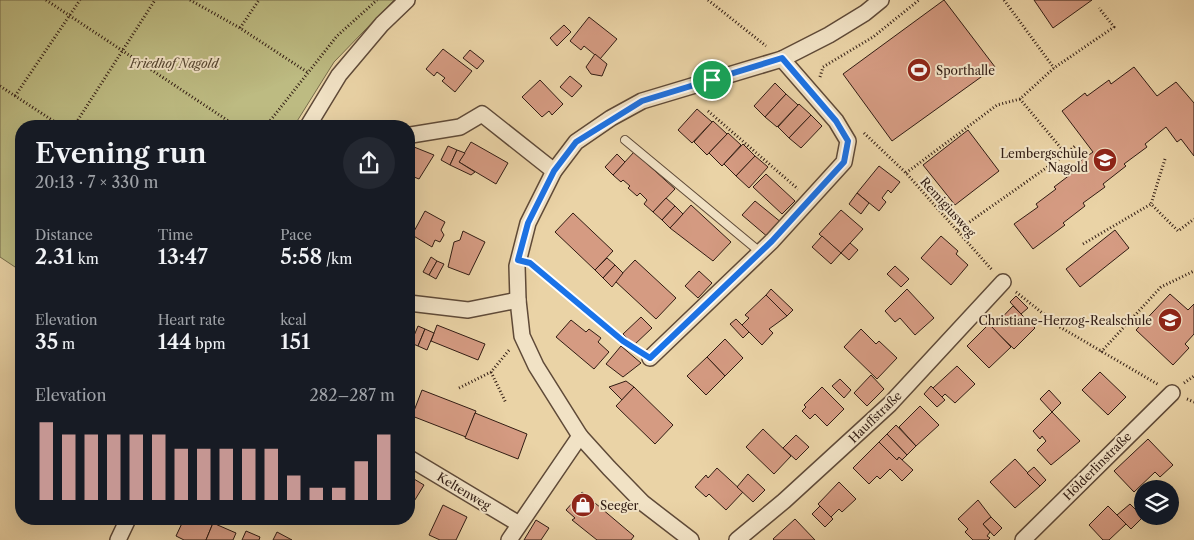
<!DOCTYPE html>
<meta charset="utf-8">
<style>
body{margin:0;font-family:"Libre Caslon Text",serif;background:#242831;color:#f1f3f6;height:100vh;display:flex;flex-direction:column;font-size:19px;white-space:nowrap}
*{box-sizing:border-box;margin:0}
p{font-size:16px;color:#9ea1a6}
.icon{flex:none;width:28px;height:28px;fill:none;stroke:currentColor;stroke-width:2;stroke-linecap:round;stroke-linejoin:round}
.map{position:relative;flex:1;overflow:hidden}
.panel{position:absolute;left:15px;top:120px;width:400px;height:405px;display:flex;flex-direction:column;background:#171b24;border-radius:20px;box-shadow:0 5px 20px #0002}
.panel>*{flex:none}
.controls{position:absolute;left:1134px;top:480px;display:grid;gap:10px}
.controls a{display:grid;place-items:center;width:45px;height:45px;border-radius:50%;background:#171b24;box-shadow:0 5px 20px #0002;font-size:25px}
.pin{position:absolute;display:grid;place-items:center;width:42px;height:42px;color:#fff;margin:-21px;border:2px solid #fff;border-radius:50%;box-shadow:0 1px 5px #0007}
.round{display:grid;place-items:center;flex:none;width:52px;height:52px;border-radius:26px;background:#242831}
.overview{display:flex;align-items:center;justify-content:space-between;height:85px;padding:0 20px}
h1{font-size:28px;font-weight:600;line-height:38px}
.metrics{display:grid;grid-template-columns:repeat(3,1fr);gap:8px;height:85px;padding:5px 20px}
.metrics div{display:grid;align-content:center}
.metrics b{font-size:21px;font-weight:600}
.metrics small{font-size:14px;font-weight:400}
.metrics p{font-size:14px}
.chart{height:140px;padding:10px 20px}
.chart p{display:flex;justify-content:space-between}
.chart svg{width:100%;height:90px;margin-top:5px;stroke:#c59692;stroke-width:6}
.map>svg:first-child{display:block}
</style>
<div class="map">
<svg width="1194" height="540" viewBox="0 0 1194 540">
<rect width="100%" height="100%" fill="#ead3a6"/>
<filter id="stains"><feTurbulence type="fractalNoise" baseFrequency=".004" numOctaves="4"/><feColorMatrix values="0 0 0 0 .2 0 0 0 0 .09 0 0 0 0 .02 0 0 0 .5 -.17"/></filter>
<radialGradient id="worn" r=".72"><stop offset=".6" stop-color="#630" stop-opacity="0"/><stop offset="1" stop-color="#630" stop-opacity=".3"/></radialGradient>
<!-- green -->
<polygon fill="#bdbb82" stroke="#776c4a" points="0,0 394,0 334,62 294,126 21,126 21,271 0,257"/>
<!-- building -->
<g fill="#d59b82" stroke="#311c13">
<polygon points="944,0 995,67 892,141 843,74"/>
<polygon points="1034,0 1092,0 1053,28"/>
<polygon points="589,17 617,39 600,59 584,46 581,50 570,41"/>
<polygon points="564,25 571,32 557,46 550,38"/>
<polygon points="443,49 472,71 455,92 442,81 445,78 437,72 434,76 426,69"/>
<polygon points="470,50 484,61 477,69 463,58"/>
<polygon points="595,54 607,64 602,76 591,74 586,67"/>
<polygon points="1134,67 1157,96 1176,82 1194,103 1194,156 1181,139 1177,142 1166,127 1145,144 1147,147 1124,164 1126,166 1103,184 1105,187 1083,203 1085,206 1063,223 1065,225 1033,249 1014,224 1038,207 1036,204 1056,189 1054,187 1075,171 1072,167 1093,152 1062,111 1085,93 1087,96 1109,80 1111,84"/>
<polygon points="570,76 582,86 572,97 560,87"/>
<polygon points="540,80 563,104 552,115 549,111 542,117 522,97"/>
<polygon points="775,83 786,94 765,117 754,106"/>
<polygon points="786,94 798,105 777,127 765,117"/>
<polygon points="799,104 811,115 789,138 778,127"/>
<polygon points="697,109 712,122 692,143 678,130"/>
<polygon points="811,115 822,126 801,148 789,138"/>
<polygon points="713,121 727,134 707,155 694,142"/>
<polygon points="968,130 999,171 955,205 923,165"/>
<polygon points="728,133 741,145 722,166 709,153"/>
<polygon points="471,142 508,163 496,184 459,162"/>
<polygon points="743,144 755,156 736,176 724,164"/>
<polygon points="409,145 434,155 419,179 409,175"/>
<polygon points="448,146 457,150 450,165 441,160"/>
<polygon points="457,150 465,153 459,162 475,172 471,175 450,165"/>
<polygon points="634,152 675,189 653,212 644,204 647,200 640,193 637,196 628,188 630,186 623,180 621,182 613,175"/>
<polygon points="617,154 625,162 613,175 605,167"/>
<polygon points="755,156 768,167 749,188 736,176"/>
<polygon points="879,166 900,182 891,193 888,190 882,198 886,202 879,211 857,193"/>
<polygon points="766,174 795,201 782,214 753,187"/>
<polygon points="857,193 869,203 861,214 849,204"/>
<polygon points="666,198 675,206 662,220 653,212"/>
<polygon points="755,201 782,223 769,238 742,215"/>
<polygon points="691,205 731,242 713,261 670,228"/>
<polygon points="675,206 683,214 670,228 662,220"/>
<polygon points="841,210 863,229 841,253 819,234"/>
<polygon points="425,211 445,222 441,230 444,235 440,242 435,240 432,247 412,235"/>
<polygon points="573,213 613,251 595,270 555,232"/>
<polygon points="1115,230 1129,248 1080,287 1066,269"/>
<polygon points="463,231 485,242 469,275 448,267 454,242 460,240"/>
<polygon points="822,236 841,253 831,264 812,247"/>
<polygon points="941,236 958,251 956,254 968,265 951,285 921,258"/>
<polygon points="850,243 858,250 849,260 841,253"/>
<polygon points="431,257 437,261 429,275 423,272"/>
<polygon points="607,258 615,265 603,278 595,270"/>
<polygon points="635,260 676,298 656,319 615,281"/>
<polygon points="437,261 444,264 436,279 429,275"/>
<polygon points="615,265 623,273 612,287 603,278"/>
<polygon points="895,266 909,279 901,287 887,274"/>
<polygon points="699,271 712,283 698,298 685,286"/>
<polygon points="771,289 793,310 787,316 766,295"/>
<polygon points="907,289 934,318 915,335 900,318 895,322 885,311"/>
<polygon points="1170,294 1188,310 1194,304 1194,334 1185,344 1189,348 1173,365 1136,330"/>
<polygon points="766,295 787,316 769,329 773,333 762,345 742,325 749,318 745,315"/>
<polygon points="1016,296 1028,308 1021,314 1010,302"/>
<polygon points="1013,306 1035,328 1014,349 992,328"/>
<polygon points="641,317 652,328 634,345 623,334"/>
<polygon points="736,319 749,332 743,338 730,324"/>
<polygon points="571,320 586,332 589,329 601,338 598,342 609,352 594,369 556,337"/>
<polygon points="989,324 1011,347 989,368 967,346"/>
<polygon points="437,325 485,344 478,360 431,341"/>
<polygon points="418,326 425,329 418,346 411,343"/>
<polygon points="425,329 434,333 427,350 418,346"/>
<polygon points="861,329 876,344 879,341 897,358 877,379 844,347"/>
<polygon points="725,339 743,358 725,376 707,357"/>
<polygon points="621,346 641,363 623,377 606,364"/>
<polygon points="707,357 725,376 706,395 687,376"/>
<polygon points="957,366 975,384 955,403 945,394 942,397 933,388"/>
<polygon points="1100,372 1126,397 1108,415 1082,390"/>
<polygon points="871,375 884,389 867,406 854,393"/>
<polygon points="840,379 851,390 844,398 832,386"/>
<polygon points="626,381 634,387 622,400 609,387"/>
<polygon points="931,386 945,400 937,407 924,394"/>
<polygon points="634,387 673,425 655,444 616,406"/>
<polygon points="822,387 844,409 827,426 815,414 810,419 802,411 806,407 804,405"/>
<polygon points="422,390 476,411 466,437 412,416"/>
<polygon points="1049,390 1061,403 1052,412 1040,399"/>
<polygon points="920,406 939,425 916,446 899,427"/>
<polygon points="1052,412 1080,441 1051,465 1037,450 1046,441 1042,436 1040,439 1033,431"/>
<polygon points="475,413 527,434 518,459 465,438"/>
<polygon points="896,425 916,446 907,455 887,434"/>
<polygon points="763,429 791,456 774,474 746,447"/>
<polygon points="887,434 907,455 902,460 899,457 897,460 879,442"/>
<polygon points="796,435 809,447 796,460 783,448"/>
<polygon points="1148,439 1173,465 1160,477 1155,472 1134,492 1114,471"/>
<polygon points="879,442 897,460 899,457 913,470 902,481 890,469 880,479 877,476 869,484 853,468"/>
<polygon points="1015,459 1040,486 1015,508 990,482"/>
<polygon points="1034,467 1046,480 1040,486 1027,473"/>
<polygon points="717,468 743,492 726,510 709,494 706,497 695,487 706,475 708,478"/>
<polygon points="748,474 765,490 753,502 737,487"/>
<polygon points="409,476 424,485 413,503 409,500"/>
<polygon points="839,482 856,499 842,512 839,509 831,517 818,504"/>
<polygon points="582,492 634,536 631,540 597,540 572,520 575,518 566,510"/>
<polygon points="978,500 991,517 983,524 990,532 987,536 990,538 988,540 973,540 965,532 968,529 958,519"/>
<polygon points="1130,504 1143,517 1131,529 1117,515"/>
<polygon points="443,505 467,517 456,540 440,540 429,535"/>
<polygon points="820,506 833,519 825,527 812,514"/>
<polygon points="1108,506 1126,524 1109,540 1103,540 1089,525"/>
<polygon points="991,517 1002,528 994,536 983,524"/>
<polygon points="184,519 204,519 213,523 206,540 184,540 176,536"/>
<polygon points="795,519 815,540 774,540 773,539"/>
<polygon points="536,520 549,528 541,540 524,540"/>
<polygon points="213,523 236,533 233,540 206,540"/>
<polygon points="246,531 260,537 259,540 242,540"/>
<polygon points="277,532 292,540 273,540"/>
</g>
<g fill="none" stroke-linecap="round" stroke-linejoin="round">
<!-- lane casing -->
<g stroke="#5f4a38" stroke-width="10">
<polyline id="lane" points="625,140 760,252"/>
</g>
<!-- street casing -->
<g stroke="#5f4a38" stroke-width="18">
<g id="street">
<polyline points="308,126 339,75 382,24 407,0"/>
<polyline points="411,135 460,127 482,114 554,171"/>
<polyline points="409,303 468,310 518,300"/>
<polyline points="650,358 772,241 844,162 848,141 836,121 782,59"/>
<polyline points="409,458 519,524"/>
<polyline points="118,540 128,519"/>
<polyline points="509,540 580,436"/>
<polyline points="691,540 643,503 609,468 580,436 536,366 522,336 518,300 517,266 528,223 554,171 576,142 611,118 642,101 782,59 829,35 865,13 881,0"/>
<polyline points="737,540 784,501 890,404 1003,282"/>
<polyline points="1023,540 1172,393"/>
</g>
</g>
<!-- path -->
<g stroke="#311c13" stroke-width="3" stroke-dasharray="1 2.5" stroke-linecap="butt">
<polyline points="46,0 236,126"/>
<polyline points="190,0 240,28 307,72"/>
<polyline points="708,0 766,46"/>
<polyline points="1004,0 1054,68"/>
<polyline points="240,28 259,0"/>
<polyline points="820,77 823,67 873,37 919,0"/>
<polyline points="0,86 61,126"/>
<polyline points="15,96 80,0"/>
<polyline points="708,111 798,189"/>
<polyline points="74,126 155,0"/>
<polyline points="266,126 337,36 377,0"/>
<polyline points="864,133 906,173 993,271"/>
<polyline points="1066,154 1075,146"/>
<polyline points="1165,159 1151,204 1178,231 1194,219"/>
<polyline points="906,173 997,105 1020,99 1054,68 1114,27 1099,8"/>
<polyline points="958,230 1066,154 1020,99"/>
<polyline points="1083,244 1151,204"/>
<polyline points="533,265 637,350"/>
<polyline points="1016,292 1060,327 1159,385"/>
<polyline points="1101,352 1161,287 1194,271"/>
<polyline points="491,372 506,403"/>
<polyline points="1184,383 1194,376"/>
<polyline points="459,388 491,372 510,349"/>
<polyline points="1187,399 1194,402"/>
</g>
<!-- lane -->
<use href="#lane" stroke="#f1e2c5" stroke-width="8"/>
<!-- street -->
<use href="#street" stroke="#f1e2c5" stroke-width="15"/>
</g>
<g fill="none" stroke-linecap="round" stroke-linejoin="round">
<!-- route casing -->
<g stroke="#fff" stroke-width="10">
<polygon id="route" points="782,58 836,121 848,141 844,162 772,241 650,358 623,341 530,263 518,260 528,223 554,171 576,142 642,101"/>
</g>
<!-- route -->
<use href="#route" stroke="#1a73e8" stroke-width="6"/>
</g>
<!-- icons -->
<defs>
<g id="stadium-disc" transform="scale(1.25)"><circle r="9.5" fill="#8f2418" stroke="#f1e2c5"/><path d="M0-5a6.5 5 0 1 0 0 10a6.5 5 0 1 0 0-10ZM-3.5-1.8h7v3.6h-7Z" fill="#fff"/></g>
<g id="school-disc" transform="scale(1.25)"><circle r="9.5" fill="#8f2418" stroke="#f1e2c5"/><path d="M0-5L7-2L0 1L-7-2ZM-4 1L0 2.5L4 1V4Q0 6-4 4Z" fill="#fff"/></g>
<g id="shop-disc" transform="scale(1.25)"><circle r="9.5" fill="#8f2418" stroke="#f1e2c5"/><path d="M-5-2.5h2.3a2.7 3.5 0 0 1 5.4 0H5L5.5 6h-11ZM-1.5-2.5h3a1.5 2.3 0 0 0-3 0Z" fill="#fff"/></g>
</defs>
<g fill-rule="evenodd">
<use href="#stadium-disc" x="919" y="70"/>
<use href="#school-disc" x="1105" y="160"/>
<use href="#school-disc" x="1170" y="320"/>
<use href="#shop-disc" x="583" y="505"/>
</g>
<g text-anchor="middle" dominant-baseline="central" stroke-width="4" stroke-linejoin="round" paint-order="stroke">
<!-- park labels -->
<g font-size="12" font-style="italic" fill="#54442f" stroke="#f1e2c5">
<text x="174" y="63">Friedhof Nagold</text>
</g>
<!-- poi labels -->
<g font-size="12" fill="#311c13" stroke="#f1e2c5" text-anchor="start">
<text x="936" y="70">Sporthalle</text>
<text x="1088" y="153" text-anchor="end">Lembergschule<tspan x="1088" dy="14">Nagold</tspan></text>
<text x="1152" y="320" text-anchor="end">Christiane-Herzog-Realschule</text>
<text x="600" y="505">Seeger</text>
</g>
<!-- street labels -->
<g font-size="12" fill="#311c13" stroke="#f1e2c5">
<text transform="translate(948 207) rotate(48)">Remigiusweg</text>
<text transform="translate(875 417) rotate(-44)">Hauffstraße</text>
<text transform="translate(1097 466) rotate(-45)">Hölderlinstraße</text>
<text transform="translate(464 491) rotate(31)">Keltenweg</text>
</g>
</g>
<rect width="100%" height="100%" filter="url(#stains)"/>
<rect width="100%" height="100%" fill="url(#worn)"/>
</svg>
<div class="controls">
<a><svg class="icon" aria-label="layers" viewBox="0 0 24 24"><path d="M12 4l9 5-9 5-9-5zM3 14l9 5 9-5"/></svg></a>
</div>
<div class="pin" style="left:712px;top:80px;background:#1e9e55"><svg class="icon" aria-label="arrive" viewBox="0 0 24 24"><path d="M6 21V4h12l-3 4 3 4H6"/></svg></div>
<section class="panel">
<div class="overview"><div><h1>Evening run</h1><p>20:13 · 7 × 330 m</p></div><a class="round"><svg class="icon" aria-label="share" viewBox="0 0 24 24"><path d="M12 15V3M7 8l5-5 5 5M5 13v7h14v-7"/></svg></a></div>
<div class="metrics">
<div><p>Distance</p><b>2.31<small> km</small></b></div>
<div><p>Time</p><b>13:47</b></div>
<div><p>Pace</p><b>5:58<small> /km</small></b></div>
</div>
<div class="metrics">
<div><p>Elevation</p><b>35<small> m</small></b></div>
<div><p>Heart rate</p><b>144<small> bpm</small></b></div>
<div><p>kcal</p><b>151</b></div>
</div>
<div class="chart"><p><span>Elevation</span>282–287 m</p>
<svg viewBox="0 0 160 44" preserveAspectRatio="none"><path d="M5 44V6M15 44V12M25 44V12M35 44V12M45 44V12M55 44V12M65 44V19M75 44V19M85 44V19M95 44V19M105 44V19M115 44V32M125 44V38M135 44V38M145 44V25M155 44V12"/></svg>
</div>
</section>
</div>
